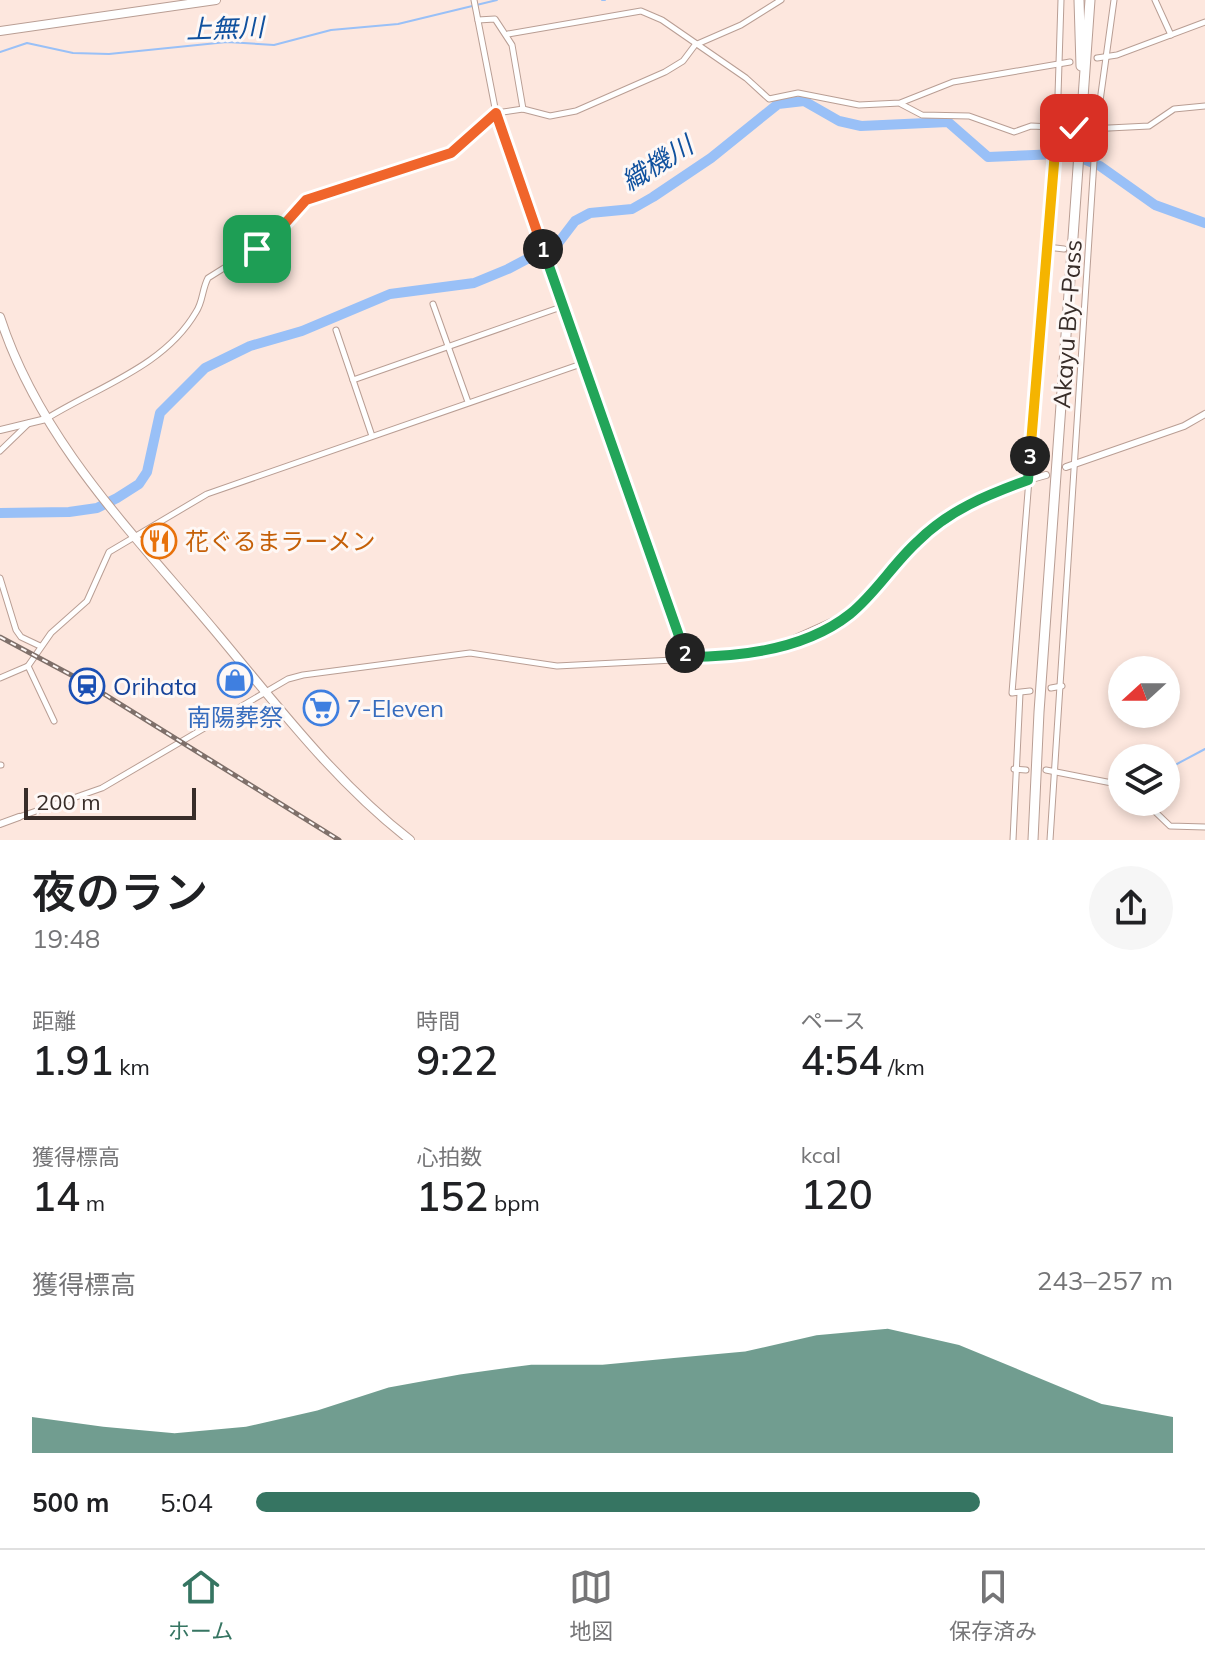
<!DOCTYPE html>
<html lang="ja">
<meta charset="utf-8">
<style>
body{margin:0;font-family:Mulish,"Noto Sans JP",sans-serif;background:#f6f6f6;color:#202124;height:100vh;display:flex;flex-direction:column;font-size:30px;white-space:nowrap}
*{box-sizing:border-box;margin:0}
p{font-size:26px;color:#757577}
.icon{flex:none;width:44px;height:44px;fill:none;stroke:currentColor;stroke-width:2;stroke-linecap:round;stroke-linejoin:round}
.map{position:relative;height:840px;overflow:hidden}
.panel{display:flex;flex-direction:column;background:#fff;flex:1}
.panel>*{flex:none}
.needle{width:52px;rotate:249deg}
.tools{position:absolute;left:1108px;top:656px;display:grid;gap:16px}
.tools a{display:grid;place-items:center;width:72px;height:72px;border-radius:50%;background:#fff;box-shadow:0 4px 12px #0003;font-size:40px}
.scale{position:absolute;left:24px;bottom:20px;width:172px;box-sizing:border-box;padding-left:8px;border:4px solid #382d29;border-top:0;font-size:22px;line-height:28px;white-space:nowrap;color:#382d29;-webkit-text-stroke:6px #fef8f6;paint-order:stroke}
.pin{position:absolute;display:grid;place-items:center;width:68px;height:68px;color:#fff;margin:-34px;border-radius:16px;box-shadow:0 4px 12px #0006}
.km{position:absolute;width:40px;height:40px;margin:-20px;border-radius:50%;background:#222;color:#fff;font-size:22px;line-height:40px;text-align:center}
.round{display:grid;place-items:center;flex:none;width:84px;height:84px;border-radius:42px;background:#f6f6f6}
.overview{display:flex;align-items:center;justify-content:space-between;height:136px;padding:0 32px}
h1{font-size:44px;font-weight:600;line-height:60px}
.figures{display:grid;grid-template-columns:repeat(3,1fr);gap:12px;height:136px;padding:8px 32px}
.figures div{display:grid;align-content:center}
.figures b{font-size:40px;font-weight:600}
.figures small{font-size:22px;font-weight:400}
.figures p{font-size:22px}
.chart{height:224px;padding:16px 32px}
.chart p{display:flex;justify-content:space-between}
.chart svg{width:100%;height:144px;margin-top:8px;fill:#367562;opacity:.7}
ul{padding:0 32px;list-style:none;font-size:26px}
li{display:grid;grid-template-columns:128px 96px 1fr;align-items:center;height:60px}
li i{height:20px;border-radius:10px;background:#367562}
.tabs{display:flex;justify-content:space-around;align-items:center;height:112px;border-top:2px solid #e0e0e0;background:#fff;font-size:22px;color:#757577}
.tabs a{display:grid;justify-items:center;gap:4px}
.tabs .current{color:#367562}
.map>svg:first-child{display:block}
</style>
<div class="map">
<svg width="1205" height="840" viewBox="0 0 1205 840">
<rect width="100%" height="100%" fill="#fde7de"/>
<g fill="none" stroke-linecap="round" stroke-linejoin="round">
<!-- stream -->
<g stroke="#99c0f7" stroke-width="2">
<polyline points="602,0 605,0"/>
<polyline points="0,52 27,43 73,53 109,54 227,42 274,45 331,30 398,24 497,0"/>
<polyline points="1175,765 1205,749"/>
</g>
<!-- river -->
<polyline stroke="#99c0f7" stroke-width="10" points="0,513 69,512 97,508 117,498 139,484 147,472 160,413 205,368 250,346 302,331 390,294 474,283 508,269 559,242 575,221 590,213 632,209 653,197 711,158 778,104 804,101 839,121 861,126 948,122 988,157 1058,154 1083,159 1100,166 1155,205 1205,223"/>
<!-- minor casing -->
<g stroke="#b99e94" stroke-width="7">
<g id="minor">
<polyline points="474,0 496,113 687,657"/>
<polyline points="1155,0 1171,35"/>
<polyline points="478,20 495,19 512,45 523,109"/>
<polyline points="508,34 641,11 662,20 746,78 769,99 798,93 859,105 900,103 953,82 1070,62"/>
<polyline points="1097,58 1117,55 1205,22"/>
<polyline points="901,104 922,115 969,116 1014,132 1031,126 1074,128"/>
<polyline points="1089,129 1149,126 1174,109 1205,106"/>
<polyline points="1047,247 1064,249"/>
<polyline points="433,304 468,402"/>
<polyline points="336,330 372,436"/>
<polyline points="353,380 564,306"/>
<path d="M46 419C97 387 164 367 196 312 203 302 202 289 208 278L272 238 306 200 451 153 496 113 523 109 550 116 576 111 665 72 683 61 695 45 741 25 781 0"/>
<polyline points="0,451 29,423"/>
<polyline points="0,578 16,630 21,637 40,646"/>
<polyline points="28,666 54,721"/>
<polyline points="0,678 28,666 51,633 87,601 109,552 207,494 584,363"/>
<polyline points="1051,688 1062,686"/>
<polyline points="1030,691 1012,693 1057,127 1061,0"/>
<polyline points="0,765 1,765"/>
<polyline points="1014,769 1026,770"/>
<polyline points="1046,770 1122,785"/>
<polyline points="1145,802 1170,826 1205,827"/>
<polyline points="19,817 102,788 288,679 303,675 470,653 557,666 732,657 768,650 850,613 916,542 946,517 977,498 1028,480"/>
<polyline points="1013,840 1020,693"/>
<polyline points="1050,840 1096,130 1114,0"/>
</g>
</g>
<!-- tertiary casing -->
<g stroke="#b99e94" stroke-width="8">
<g id="tertiary">
<polyline points="0,430 46,419"/>
<polyline points="1066,467 1184,426 1205,414"/>
<polyline points="1028,480 1046,475"/>
<polyline points="0,824 19,817"/>
</g>
</g>
<!-- primary casing -->
<g stroke="#b99e94" stroke-width="10">
<polyline id="primary" points="0,31 216,0"/>
</g>
<!-- trunk casing -->
<g stroke="#b99e94" stroke-width="10">
<path id="trunk" d="M0 317C40 441 133 533 215 631 276 704 334 781 410 840"/>
</g>
<!-- motorway casing -->
<g stroke="#b99e94" stroke-width="11">
<g id="motorway">
<polyline points="1079,0 1081,66"/>
<polyline points="1033,840 1039,712 1090,0"/>
</g>
</g>
<!-- minor -->
<use href="#minor" stroke="#fff" stroke-width="5"/>
<!-- tertiary -->
<use href="#tertiary" stroke="#fff" stroke-width="6"/>
<!-- primary -->
<use href="#primary" stroke="#fff" stroke-width="8"/>
<!-- trunk -->
<use href="#trunk" stroke="#fff" stroke-width="8"/>
<!-- motorway -->
<use href="#motorway" stroke="#fff" stroke-width="9"/>
<!-- rail casing -->
<g stroke="#7f706a" stroke-width="5">
<polyline id="rail" points="0,637 88,684 339,840"/>
</g>
<!-- rail -->
<use href="#rail" stroke="#fef8f6" stroke-width="2" stroke-dasharray="6" stroke-linecap="butt"/>
</g>
<g fill="none" stroke-linecap="round" stroke-linejoin="round">
<!-- split-1 casing -->
<g stroke="#fff" stroke-width="16">
<polyline id="split-1" points="257,249 272,238 306,200 451,153 496,113 543,249"/>
</g>
<!-- split-2 casing -->
<g stroke="#fff" stroke-width="16">
<polyline id="split-2" points="543,249 685,653"/>
</g>
<!-- split-3 casing -->
<g stroke="#fff" stroke-width="16">
<path id="split-3" d="M685 653 687 657C740 657 806 649 850 614 875 594 893 564 917 542 949 510 987 495 1028 480L1030 456"/>
</g>
<!-- split-4 casing -->
<g stroke="#fff" stroke-width="16">
<polyline id="split-4" points="1030,456 1057,127 1074,128"/>
</g>
<!-- split-1 -->
<use href="#split-1" stroke="#f0652b" stroke-width="10"/>
<!-- split-2 -->
<use href="#split-2" stroke="#22a559" stroke-width="10"/>
<!-- split-3 -->
<use href="#split-3" stroke="#22a559" stroke-width="10"/>
<!-- split-4 -->
<use href="#split-4" stroke="#f5b400" stroke-width="10"/>
</g>
<!-- icons -->
<defs>
<g id="restaurant-ring" transform="scale(1.8)"><circle r="9.5" fill="#fef8f6" stroke="#e8710a" stroke-width="1.5"/><path d="M-5-6h1v4h1v-4h1v4h1v-4h1v5L-1.5 .5V6h-2V.5L-5-1ZM5-6V6H3V1.5H1.5Q1.5-4 5-6Z" fill="#e8710a"/></g>
<g id="shop-ring" transform="scale(1.8)"><circle r="9.5" fill="#fef8f6" stroke="#3f7fe0" stroke-width="1.5"/><path d="M-5-2.5h2.3a2.7 3.5 0 0 1 5.4 0H5L5.5 6h-11ZM-1.5-2.5h3a1.5 2.3 0 0 0-3 0Z" fill="#3f7fe0"/></g>
<g id="station-ring" transform="scale(1.8)"><circle r="9.5" fill="#fef8f6" stroke="#1a4fb4" stroke-width="1.5"/><path d="M-3-6H3Q5-6 5-4V2Q5 4 3 4L4.5 6H3L1.5 4h-3L-3 6H-4.5L-3 4Q-5 4-5 2V-4Q-5-6-3-6ZM-3.5-4v3h7v-3ZM-3.5 1v1.5H-2V1ZM2 1v1.5H3.5V1Z" fill="#1a4fb4"/></g>
<g id="supermarket-ring" transform="scale(1.8)"><circle r="9.5" fill="#fef8f6" stroke="#3f7fe0" stroke-width="1.5"/><path d="M-6-5.5h2.5l.6 2H6L4.5 2H-2.5L-4.4-4H-6ZM-1.5 3.2a1.3 1.3 0 1 0 .1 0ZM3 3.2a1.3 1.3 0 1 0 .1 0Z" fill="#3f7fe0"/></g>
</defs>
<g fill-rule="evenodd">
<use href="#restaurant-ring" x="159" y="541"/>
<use href="#shop-ring" x="235" y="680"/>
<use href="#station-ring" x="87" y="686"/>
<use href="#supermarket-ring" x="321" y="708"/>
</g>
<g text-anchor="middle" dominant-baseline="central" stroke-width="6" stroke-linejoin="round" paint-order="stroke">
<!-- street labels -->
<g font-size="24" fill="#382d29" stroke="#fef8f6">
<text transform="translate(1067 324) rotate(-86)">Akayu By-Pass</text>
</g>
<!-- food labels -->
<g font-size="24" fill="#c56008" stroke="#fef8f6" text-anchor="start">
<text x="185" y="541">花ぐるまラーメン</text>
</g>
<!-- transit labels -->
<g font-size="24" fill="#164399" stroke="#fef8f6" text-anchor="start">
<text x="113" y="686">Orihata</text>
</g>
<!-- shop labels -->
<g font-size="24" fill="#366cbe" stroke="#fef8f6" text-anchor="start">
<text x="347" y="708">7-Eleven</text>
<text x="235" y="717" text-anchor="middle">南陽葬祭</text>
</g>
<!-- water labels -->
<g font-size="26" font-style="italic" fill="#10519e" stroke="#fef8f6">
<text transform="translate(225 28) rotate(-2)">上無川</text>
<text transform="translate(657 163) rotate(-32)">織機川</text>
</g>
</g>
</svg>
<div class="tools">
<a><svg class="needle" viewBox="-14 -14 28 28"><path d="M0-13l5 13h-10z" fill="#e53935"/><path d="M0 13l5-13h-10z" fill="#757577"/></svg></a>
<a><svg class="icon" aria-label="layers" viewBox="0 0 24 24"><path d="M12 4l9 5-9 5-9-5zM3 14l9 5 9-5"/></svg></a>
</div>
<div class="scale">200 m</div>
<div class="pin" style="left:257px;top:249px;background:#1e9e55"><svg class="icon" aria-label="arrive" viewBox="0 0 24 24"><path d="M6 21V4h12l-3 4 3 4H6"/></svg></div>
<div class="pin" style="left:1074px;top:128px;background:#d93025"><svg class="icon" aria-label="check" viewBox="0 0 24 24"><path d="M5 12l5 5 9-10"/></svg></div>
<b class="km" style="left:543px;top:249px">1</b>
<b class="km" style="left:685px;top:653px">2</b>
<b class="km" style="left:1030px;top:456px">3</b>
</div>
<section class="panel">
<div class="overview"><div><h1>夜のラン</h1><p>19:48</p></div><a class="round"><svg class="icon" aria-label="share" viewBox="0 0 24 24"><path d="M12 15V3M7 8l5-5 5 5M5 13v7h14v-7"/></svg></a></div>
<div class="figures">
<div><p>距離</p><b>1.91<small> km</small></b></div>
<div><p>時間</p><b>9:22</b></div>
<div><p>ペース</p><b>4:54<small> /km</small></b></div>
</div>
<div class="figures">
<div><p>獲得標高</p><b>14<small> m</small></b></div>
<div><p>心拍数</p><b>152<small> bpm</small></b></div>
<div><p>kcal</p><b>120</b></div>
</div>
<div class="chart"><p><span>獲得標高</span>243–257 m</p>
<svg viewBox="0 0 160 44" preserveAspectRatio="none"><path d="M0 44V33L10 36L20 38L30 36L40 31L50 24L60 20L70 17L80 17L90 15L100 13L110 8L120 6L130 11L140 20L150 29L160 33V44z"/></svg>
</div>
<ul>
<li><b>500 m</b>5:04<i style="width:79%"></i></li>
</ul>
</section>
<nav class="tabs">
<a class="current"><svg class="icon" aria-label="home" viewBox="0 0 24 24"><path d="M3 11l9-7 9 7M6 9v11h12V9"/></svg>ホーム</a>
<a><svg class="icon" aria-label="map" viewBox="0 0 24 24"><path d="M3 6l6-2 6 2 6-2v14l-6 2-6-2-6 2zM9 4v14M15 6v14"/></svg>地図</a>
<a><svg class="icon" aria-label="saved" viewBox="0 0 24 24"><path d="M7 4h10v16l-5-4-5 4z"/></svg>保存済み</a>
</nav>
